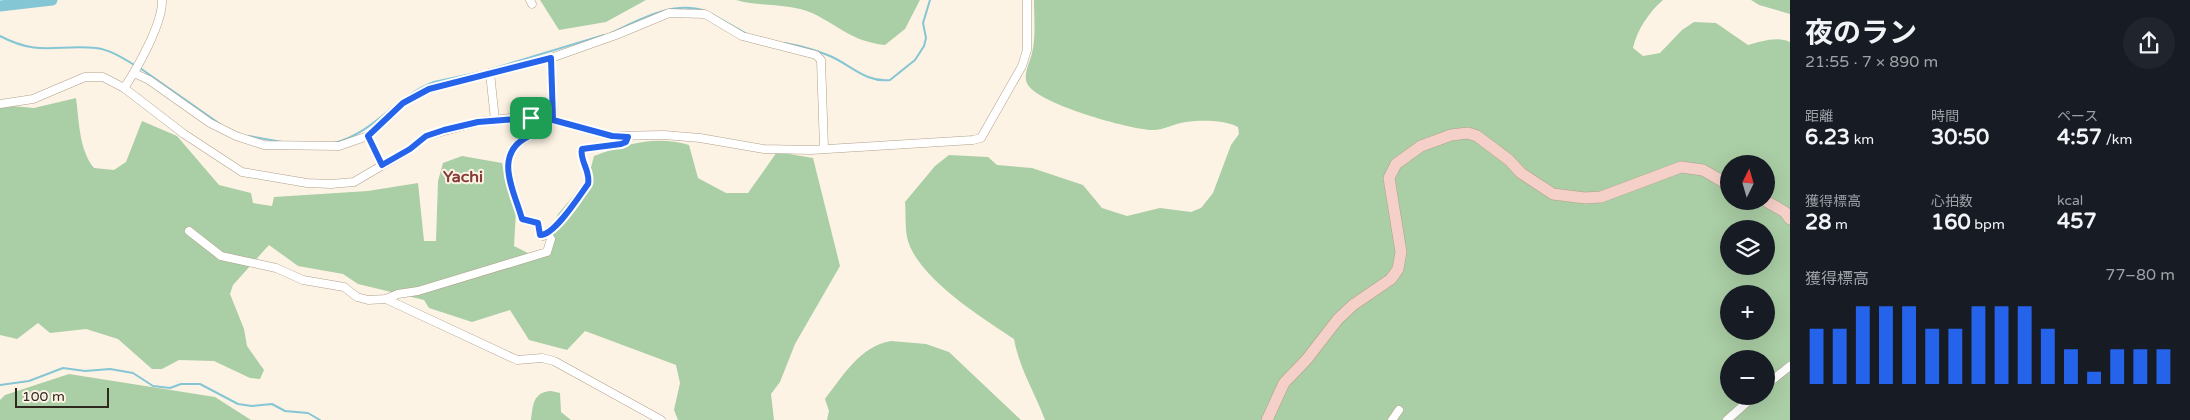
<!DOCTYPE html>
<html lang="ja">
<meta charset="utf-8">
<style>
body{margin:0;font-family:"Varela Round","Noto Sans JP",sans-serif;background:#20242c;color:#f1f3f6;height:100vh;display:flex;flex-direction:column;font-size:19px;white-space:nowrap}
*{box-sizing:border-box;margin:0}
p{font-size:16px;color:#9ea1a6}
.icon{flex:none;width:28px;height:28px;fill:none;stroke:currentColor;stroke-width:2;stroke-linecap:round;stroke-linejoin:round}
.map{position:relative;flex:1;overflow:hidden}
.drawer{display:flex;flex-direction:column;background:#171b24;width:400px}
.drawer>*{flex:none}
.needle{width:32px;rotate:5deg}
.tools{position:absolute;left:1720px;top:155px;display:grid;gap:10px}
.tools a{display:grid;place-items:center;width:55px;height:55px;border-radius:50%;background:#171b24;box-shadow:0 5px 20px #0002;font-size:25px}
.scale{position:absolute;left:15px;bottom:12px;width:94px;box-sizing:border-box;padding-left:5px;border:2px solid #2e281f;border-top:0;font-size:14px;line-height:18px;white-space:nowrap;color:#2e281f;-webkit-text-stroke:4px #fdf3e5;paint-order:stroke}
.pin{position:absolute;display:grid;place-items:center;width:42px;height:42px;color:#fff;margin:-21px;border-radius:10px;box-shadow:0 2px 8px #0006}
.round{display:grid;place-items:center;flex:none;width:52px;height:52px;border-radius:26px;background:#20242c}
.head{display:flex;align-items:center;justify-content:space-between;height:85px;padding:0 15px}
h1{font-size:28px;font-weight:700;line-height:38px}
.metrics{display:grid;grid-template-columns:repeat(3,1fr);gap:8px;height:85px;padding:5px 15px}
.metrics div{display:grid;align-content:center}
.metrics b{font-size:21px;font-weight:700}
.metrics small{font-size:14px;font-weight:400}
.metrics p{font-size:14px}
.chart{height:140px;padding:10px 15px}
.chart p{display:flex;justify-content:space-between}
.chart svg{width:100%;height:90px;margin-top:5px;stroke:#2563eb;stroke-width:6}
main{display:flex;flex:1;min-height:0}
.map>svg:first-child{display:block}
</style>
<main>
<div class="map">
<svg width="1790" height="420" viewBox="0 0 1790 420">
<rect width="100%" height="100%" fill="#fdf3e5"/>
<!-- forest -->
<g fill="#aacea5" fill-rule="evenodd">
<polygon points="540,0 646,0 606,22 559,30"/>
<path d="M736 0H920L905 29 885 45C851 41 841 27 812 13 789 3 760 7 736 0Z"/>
<path d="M1034 0H1663C1649 12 1637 30 1633 48L1643 56 1660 53 1682 30 1694 22 1716 23 1748 45C1762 41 1777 36 1790 42V420H1045C1035 393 1019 368 1014 339 982 318 915 276 907 237 905 226 906 213 905 202L935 166 949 155 988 157 997 165 1032 168 1083 185 1102 208 1127 216 1160 208 1191 212 1201 208 1213 193 1231 145 1239 134 1238 127C1224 120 1202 120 1186 122 1175 123 1164 130 1153 130 1131 130 1034 103 1027 83 1023 74 1030 62 1032 53 1036 37 1034 17 1034 0ZM1729 164H1766V201H1729ZM1729 229H1766V266H1729ZM1729 294H1766V331H1729ZM1729 359H1766V396H1729Z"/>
<polygon points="1751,0 1790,0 1790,14 1759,5"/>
<path d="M76 98C79 120 79 150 94 168L114 170 126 162 142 121 177 136 219 185 251 193 253 203 272 206 274 197 368 191 418 183 424 241H436L438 181 443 163 462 156 502 163 508 191 516 211 514 246 528 253 544 250 558 214 588 179 594 156C625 144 656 135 689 145L698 178 726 193H748L777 152 813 158 840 266 795 344 780 382 771 394 774 420H678L674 410 680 383 676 365 585 331 567 350 529 340 510 310 472 322 429 308 424 300 358 284 343 274 298 266 269 245 233 285 230 294 244 329 247 346 264 370 260 379 250 378 214 361 179 360 162 369H152L118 339 86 329 50 333 38 323 17 339 0 335V105L34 108Z"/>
<path d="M891 341 926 344 949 352 1021 420H827L829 411 825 399C843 376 860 346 891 341Z"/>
<polygon points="69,374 215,397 251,420 0,420 0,400 5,395"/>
<path d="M551 391 560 393 561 412 571 420H531C533 405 533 392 551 391Z"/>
</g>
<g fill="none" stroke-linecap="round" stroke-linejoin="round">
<!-- stream -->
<g stroke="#85c6d4" stroke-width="2">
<polyline points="712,14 747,34"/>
<path d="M611 33C639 20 673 0 705 11"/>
<path d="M0 36C40 57 57 44 96 48 111 50 123 58 136 66"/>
<path d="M785 43C801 46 816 50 830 56 851 65 866 83 890 80L915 60 924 46 926 38 923 23 930 0"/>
<polyline points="140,68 220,124"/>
<polyline points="249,136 282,142"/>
<path d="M334 143C376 132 394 97 434 82L485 71 604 35"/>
<polyline points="0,385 29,381 63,368 85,371 110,369 133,373 153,386 170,388 181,384 200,384 238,404 252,406 272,404 285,411 308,413 320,420"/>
</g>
<!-- river -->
<polyline stroke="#85c6d4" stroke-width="11" points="0,6 52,0"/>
<!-- street casing -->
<g stroke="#b1a08a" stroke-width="9">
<g id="street">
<polyline points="530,0 532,4"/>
<polyline points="551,58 553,120"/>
<polyline points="134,73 149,80 210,123 236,136 264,145 339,146 368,136 382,165"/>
<polyline points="490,73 495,120"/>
<polyline points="124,88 184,134 242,172 307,183 331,184 354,182 410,149 426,136 478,122 510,118 553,120 612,136 664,135 700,138 764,149 811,150 973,140 981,138 1022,66 1027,50 1027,0"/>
<path d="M0 104 33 99 85 77H103L124 88C137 69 163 23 162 0"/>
<path d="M531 118 529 136C492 153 514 190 522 219L538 223 540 235 543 236 559 223 588 184C591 171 579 160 582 149L621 144 625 142 628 137"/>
<polyline points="368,136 403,103 429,89 551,58 616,35 669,13 705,14 742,36 816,55 821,60 824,148"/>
<polyline points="189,231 221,256 276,268 303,280 344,287 357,297 368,300 386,299 398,294 418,291 547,252 551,239 548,234"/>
<polyline points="386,299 517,360 542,358 554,361 661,420"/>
<polyline points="1766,385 1790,366"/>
<polyline points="1392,420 1399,410"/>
<polyline points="1727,420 1754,396"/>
</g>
</g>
<!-- secondary casing -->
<g stroke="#b1a08a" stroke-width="12">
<g id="secondary">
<polyline points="1766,201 1785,212 1790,219"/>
<polyline points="1267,420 1284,383 1307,359 1338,319 1353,305 1391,279 1398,269 1401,252 1389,178 1396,164 1421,146 1451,135 1468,133 1477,136 1509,160 1521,173 1553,194 1585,198 1601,197 1681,167 1703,170 1729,185"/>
</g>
</g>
<!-- street -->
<use href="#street" stroke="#fff" stroke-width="8"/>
<!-- secondary -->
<use href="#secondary" stroke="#f4d0c8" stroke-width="11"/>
</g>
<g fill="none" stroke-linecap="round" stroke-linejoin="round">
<!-- route casing -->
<g stroke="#fff" stroke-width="10">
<path id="route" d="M551 58 553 120 612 136 628 137 626 142 621 144 582 149C579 160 591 171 588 184 580 195 554 236 540 235L538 223 522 219C514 190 492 154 529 136L531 118 478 122 444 130 426 136 410 149 382 165 368 136 403 103 429 89Z"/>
</g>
<!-- route -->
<use href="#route" stroke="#2563eb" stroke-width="6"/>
</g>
<g text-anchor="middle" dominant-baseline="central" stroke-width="4" stroke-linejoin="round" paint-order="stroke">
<!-- quarter labels -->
<g font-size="16" font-weight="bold" fill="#833b35" stroke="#fdf3e5">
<text x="463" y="177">Yachi</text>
</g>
</g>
</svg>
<div class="tools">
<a><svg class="needle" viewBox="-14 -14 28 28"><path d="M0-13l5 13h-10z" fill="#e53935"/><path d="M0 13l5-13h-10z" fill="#9ea1a6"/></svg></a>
<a><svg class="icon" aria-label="layers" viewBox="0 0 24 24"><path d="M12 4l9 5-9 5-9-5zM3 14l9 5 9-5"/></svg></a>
<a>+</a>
<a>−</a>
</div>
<div class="scale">100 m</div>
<div class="pin" style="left:531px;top:118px;background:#1e9e55"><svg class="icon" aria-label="arrive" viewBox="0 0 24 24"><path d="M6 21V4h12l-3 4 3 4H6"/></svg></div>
</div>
<section class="drawer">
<div class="head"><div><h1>夜のラン</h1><p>21:55 · 7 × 890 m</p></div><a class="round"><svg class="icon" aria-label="share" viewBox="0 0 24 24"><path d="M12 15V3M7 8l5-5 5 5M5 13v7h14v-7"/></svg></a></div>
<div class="metrics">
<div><p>距離</p><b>6.23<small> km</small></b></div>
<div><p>時間</p><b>30:50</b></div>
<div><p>ペース</p><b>4:57<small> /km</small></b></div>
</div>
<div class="metrics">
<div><p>獲得標高</p><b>28<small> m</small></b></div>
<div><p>心拍数</p><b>160<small> bpm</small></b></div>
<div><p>kcal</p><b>457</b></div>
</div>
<div class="chart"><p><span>獲得標高</span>77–80 m</p>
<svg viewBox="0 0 160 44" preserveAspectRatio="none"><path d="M5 44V17M15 44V17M25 44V6M35 44V6M45 44V6M55 44V17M65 44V17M75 44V6M85 44V6M95 44V6M105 44V17M115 44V27M125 44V38M135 44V27M145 44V27M155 44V27"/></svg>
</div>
</section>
</main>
